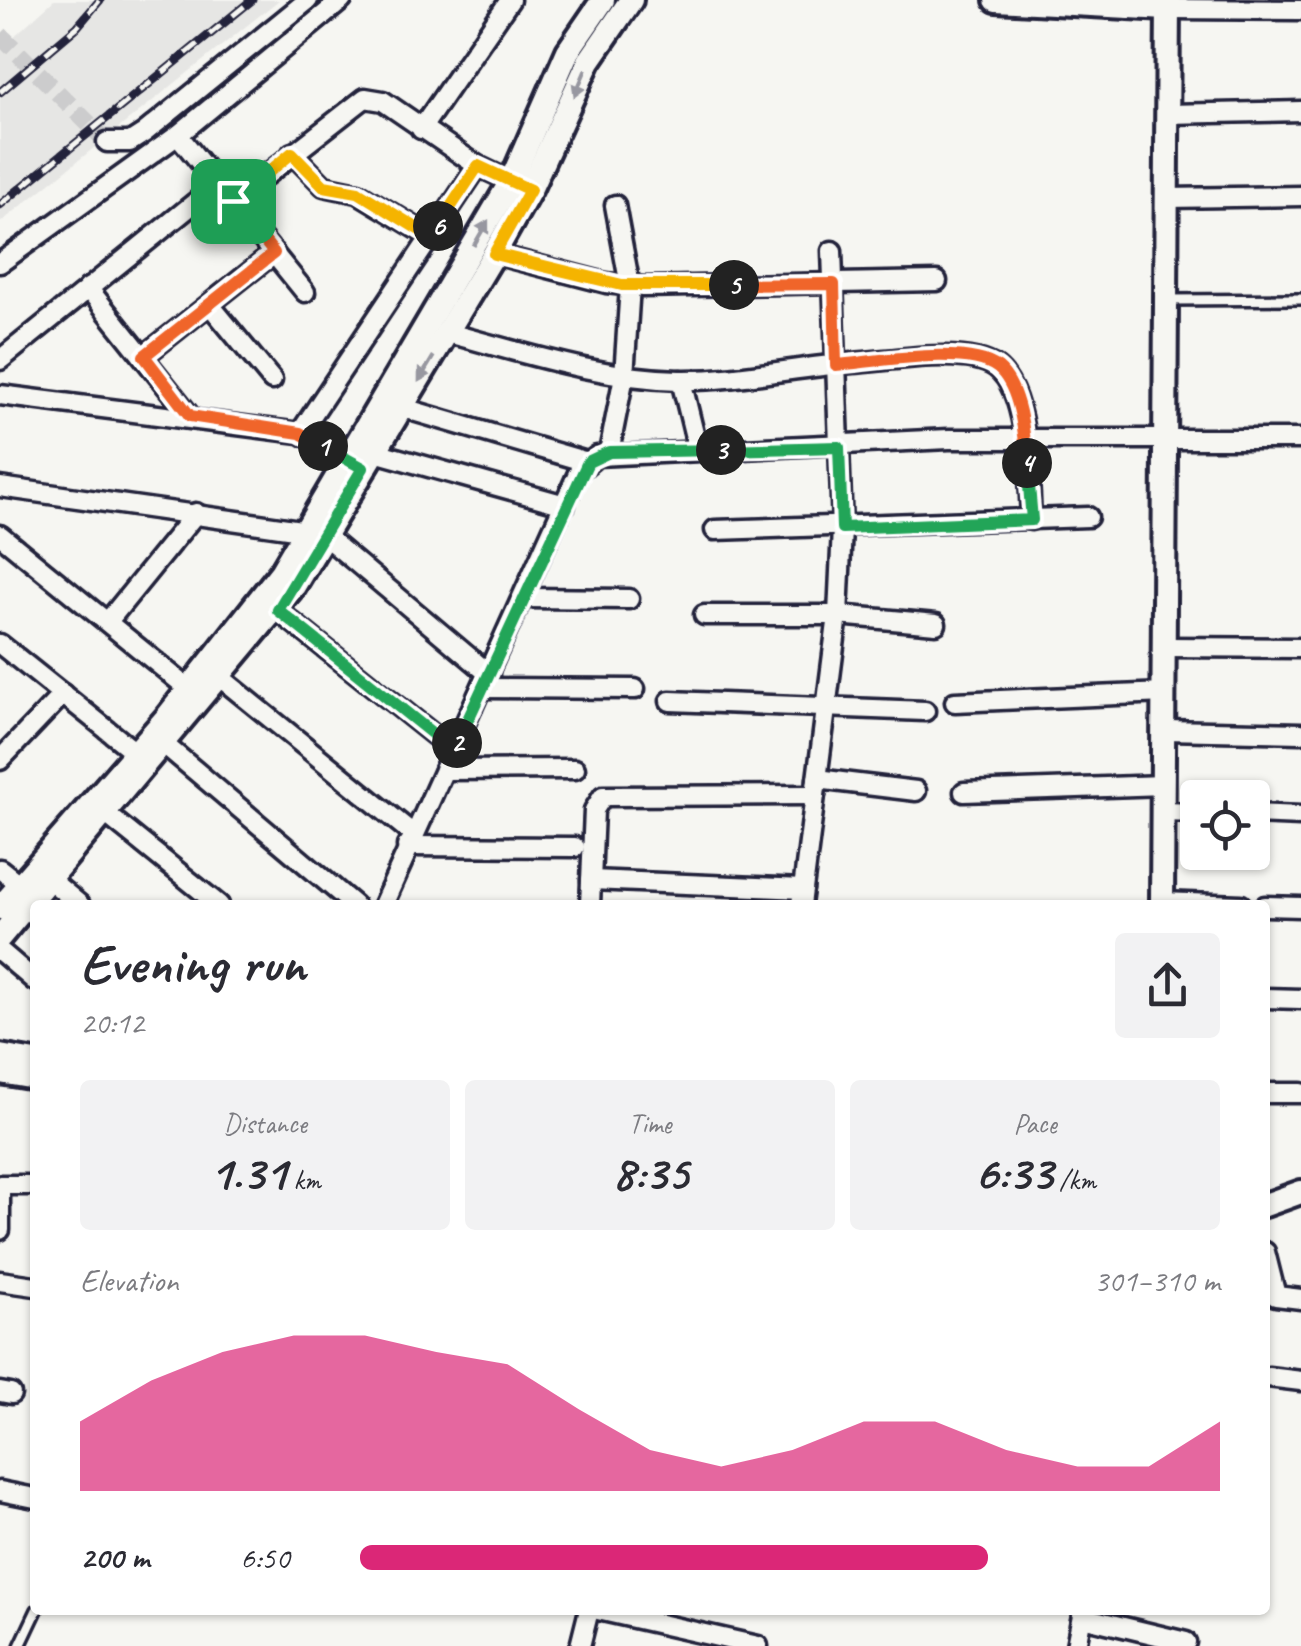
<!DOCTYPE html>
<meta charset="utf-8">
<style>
body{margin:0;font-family:Caveat,sans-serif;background:#f2f2f3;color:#2b2b33;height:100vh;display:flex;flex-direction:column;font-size:38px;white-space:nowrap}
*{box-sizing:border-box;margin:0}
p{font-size:32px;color:#7c7c81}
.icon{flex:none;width:55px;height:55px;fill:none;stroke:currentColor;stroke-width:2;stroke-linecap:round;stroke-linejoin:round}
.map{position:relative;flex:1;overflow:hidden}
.details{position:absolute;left:30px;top:900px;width:1240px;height:715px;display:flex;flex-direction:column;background:#fff;border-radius:10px;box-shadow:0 2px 8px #0004}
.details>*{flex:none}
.tools{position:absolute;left:1180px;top:780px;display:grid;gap:20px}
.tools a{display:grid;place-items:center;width:90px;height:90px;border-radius:10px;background:#fff;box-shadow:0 2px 8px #0004;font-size:50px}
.pin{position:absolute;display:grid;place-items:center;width:85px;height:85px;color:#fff;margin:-42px;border-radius:20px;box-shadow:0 5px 15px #0006}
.km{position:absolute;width:50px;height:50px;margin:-25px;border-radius:50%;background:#222;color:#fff;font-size:28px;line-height:50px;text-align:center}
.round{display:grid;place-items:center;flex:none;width:105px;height:105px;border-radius:10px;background:#f2f2f3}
.headline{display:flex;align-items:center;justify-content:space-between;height:170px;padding:0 50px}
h1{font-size:55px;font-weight:600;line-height:75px}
.metrics{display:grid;grid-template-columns:repeat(3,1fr);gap:15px;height:170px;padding:10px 50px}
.metrics div{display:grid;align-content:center;border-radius:10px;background:#f2f2f3;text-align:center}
.metrics b{font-size:50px;font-weight:600}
.metrics small{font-size:28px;font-weight:400}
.metrics p{font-size:28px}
.chart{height:280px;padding:20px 50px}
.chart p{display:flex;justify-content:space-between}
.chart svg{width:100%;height:180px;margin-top:10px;fill:#db2777;opacity:.7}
ul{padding:0 50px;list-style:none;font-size:32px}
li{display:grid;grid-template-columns:160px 120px 1fr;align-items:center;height:75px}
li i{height:25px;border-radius:12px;background:#db2777}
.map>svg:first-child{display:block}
</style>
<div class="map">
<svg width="1301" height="1646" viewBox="0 0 1301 1646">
<rect width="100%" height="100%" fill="#f6f6f2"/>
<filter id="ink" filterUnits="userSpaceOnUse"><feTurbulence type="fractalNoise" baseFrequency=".01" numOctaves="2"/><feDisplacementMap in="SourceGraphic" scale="20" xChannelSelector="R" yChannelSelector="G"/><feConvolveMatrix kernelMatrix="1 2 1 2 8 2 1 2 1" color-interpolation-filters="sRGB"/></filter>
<g filter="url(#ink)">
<!-- built -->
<polygon fill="#e6e6e4" points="54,0 279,0 0,223 0,49"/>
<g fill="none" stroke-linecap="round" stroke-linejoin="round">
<!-- street-tunnel -->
<polyline stroke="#cccccd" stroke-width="18" stroke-dasharray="18 9" stroke-linecap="butt" points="0,35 107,142"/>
<!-- lane casing -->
<g stroke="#22223b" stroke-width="16">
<g id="lane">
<polyline points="1169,300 1301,299"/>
<polyline points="20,1646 37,1610"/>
</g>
</g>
<!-- street casing -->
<g stroke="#22223b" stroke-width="25">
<g id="street">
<polyline points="1167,9 1301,10"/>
<polyline points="1167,114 1301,111"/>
<polyline points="421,129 510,0"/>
<polyline points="178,135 305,292"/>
<polyline points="107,142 130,142 144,133 308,0"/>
<polyline points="292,153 324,186 358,193 431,237"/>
<polyline points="1167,198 1301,196"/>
<polyline points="233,201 365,98 383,101 478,166 520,186"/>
<polyline points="494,254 606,283 643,287 937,281"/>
<polyline points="0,263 178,135 342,0"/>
<polyline points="88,288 190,416"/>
<polyline points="210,305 272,380"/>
<path d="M448 333C524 353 600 378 679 380 737 381 796 367 853 363 890 361 966 346 996 367 1029 392 1029 481 1031 520"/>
<polyline points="144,356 274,253"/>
<polyline points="0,360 218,184"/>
<polyline points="681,380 698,450"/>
<polyline points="0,395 300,433 358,466"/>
<polyline points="403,408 587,462"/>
<polyline points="300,433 478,166"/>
<polyline points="375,452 565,505"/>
<polyline points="609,452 624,376 630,286 615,205"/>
<polyline points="0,487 308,531"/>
<polyline points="715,530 1088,517"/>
<polyline points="0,535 189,689"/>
<polyline points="325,536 489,674"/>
<polyline points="525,598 629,599"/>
<polyline points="277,610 454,751"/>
<polyline points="704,615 838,615 936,624"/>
<polyline points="109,620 196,513"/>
<polyline points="0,644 135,752"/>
<polyline points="1165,647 1301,648"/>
<polyline points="221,678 413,834"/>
<polyline points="483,688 635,689"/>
<polyline points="670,701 925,711"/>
<polyline points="955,702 1165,693"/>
<polyline points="1164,730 1301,733"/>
<polyline points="165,745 354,905"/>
<polyline points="0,760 63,694"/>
<polyline points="444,770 575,769"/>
<polyline points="817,779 916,791"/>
<polyline points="964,792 1164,785"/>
<polyline points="1163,812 1198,813"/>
<polyline points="105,813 219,905"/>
<polyline points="1252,814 1301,816"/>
<polyline points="407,846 575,847"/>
<polyline points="0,869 20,885"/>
<polyline points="49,879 80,905"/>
<polyline points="591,880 803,889"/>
<polyline points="1162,902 1241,905"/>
<polyline points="383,905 579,471 597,456 949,439 1301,439"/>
<polyline points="590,905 594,810 603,796 815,795"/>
<polyline points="801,905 838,615 842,528 832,251"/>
<polyline points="1265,906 1301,907"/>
<polyline points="0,951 35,981"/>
<polyline points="1265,998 1301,999"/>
<polyline points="1265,1093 1301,1093"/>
<polyline points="0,1185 35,1185"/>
<polyline points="0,1187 0,1230"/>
<polyline points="1265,1252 1276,1296 1301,1299"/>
<polyline points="0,1281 35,1286"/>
<polyline points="1268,1377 1301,1381"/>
<polyline points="0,1392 11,1394"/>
<polyline points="0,1491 35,1498"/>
<polyline points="598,1610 758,1646"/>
<polyline points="1082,1617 1186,1642"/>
<polyline points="580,1646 589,1610"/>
<polyline points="1076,1646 1083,1610"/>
</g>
</g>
<!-- secondary casing -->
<g stroke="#22223b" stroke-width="30">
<g id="secondary">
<polyline points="996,0 1167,9"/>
<polyline points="1162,905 1168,0"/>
<polyline points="0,908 166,718 281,572 511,181 568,51 603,0"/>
<polyline points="0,937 294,586 494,254 530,190 589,61 631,0"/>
<polyline points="0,1056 35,1062"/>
<polyline points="0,1072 35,1078"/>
<polyline points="1265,1205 1301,1192"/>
</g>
</g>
<!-- lane -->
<use href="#lane" stroke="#f6f6f2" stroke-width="9"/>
<!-- street -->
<use href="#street" stroke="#f6f6f2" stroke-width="18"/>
<!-- secondary -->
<use href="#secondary" stroke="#f6f6f2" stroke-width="22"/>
<!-- rail casing -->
<g stroke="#22223b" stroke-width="9">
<g id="rail">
<polyline points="0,92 77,27 100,0"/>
<polyline points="0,205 252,0"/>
</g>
</g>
<!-- rail -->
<use href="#rail" stroke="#f6f6f2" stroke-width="5" stroke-dasharray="15" stroke-linecap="butt"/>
</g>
<!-- one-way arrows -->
<defs><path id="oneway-solid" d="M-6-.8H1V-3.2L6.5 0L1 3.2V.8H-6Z" transform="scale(2.5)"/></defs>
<g fill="#9797a0">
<use href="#oneway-solid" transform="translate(580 83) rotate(113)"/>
<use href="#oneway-solid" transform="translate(481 233) rotate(-60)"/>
<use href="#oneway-solid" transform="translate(426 369) rotate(121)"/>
</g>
</g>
<g fill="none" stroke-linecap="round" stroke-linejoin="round" filter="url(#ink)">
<!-- split-1 casing -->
<g stroke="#fff" stroke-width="20">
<polyline id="split-1" points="233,201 274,253 144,356 190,416 300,433 323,446"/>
</g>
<!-- split-2 casing -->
<g stroke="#fff" stroke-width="20">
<polyline id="split-2" points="323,446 363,468 278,610 454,751 457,743"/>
</g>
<!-- split-3 casing -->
<g stroke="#fff" stroke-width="20">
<polyline id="split-3" points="457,743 588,462 609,452 721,450"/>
</g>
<!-- split-4 casing -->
<g stroke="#fff" stroke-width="20">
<polyline id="split-4" points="721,450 839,447 842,528 1032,520 1027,463"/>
</g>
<!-- split-5 casing -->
<g stroke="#fff" stroke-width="20">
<path id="split-5" d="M734 285 834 284 836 365C875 362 968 344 998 368 1020 386 1025 436 1027 463"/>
</g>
<!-- split-6 casing -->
<g stroke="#fff" stroke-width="20">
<polyline id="split-6" points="438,226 478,166 530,190 494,254 622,285 734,285"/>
</g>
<!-- split-7 casing -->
<g stroke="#fff" stroke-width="20">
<polyline id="split-7" points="233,201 292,153 324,186 358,192 431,237 438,226"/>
</g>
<!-- split-1 -->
<use href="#split-1" stroke="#f0652b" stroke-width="12"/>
<!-- split-2 -->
<use href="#split-2" stroke="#22a559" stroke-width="12"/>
<!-- split-3 -->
<use href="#split-3" stroke="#22a559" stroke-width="12"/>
<!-- split-4 -->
<use href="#split-4" stroke="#22a559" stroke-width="12"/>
<!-- split-5 -->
<use href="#split-5" stroke="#f0652b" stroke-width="12"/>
<!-- split-6 -->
<use href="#split-6" stroke="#f5b400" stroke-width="12"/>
<!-- split-7 -->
<use href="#split-7" stroke="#f5b400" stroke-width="12"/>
</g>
</svg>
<div class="tools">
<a><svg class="icon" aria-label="locate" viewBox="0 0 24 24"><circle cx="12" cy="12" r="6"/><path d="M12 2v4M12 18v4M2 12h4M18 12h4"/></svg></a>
</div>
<div class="pin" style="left:233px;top:201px;background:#1e9e55"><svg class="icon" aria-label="arrive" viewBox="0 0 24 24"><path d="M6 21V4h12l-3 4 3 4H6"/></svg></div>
<b class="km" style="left:323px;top:446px">1</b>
<b class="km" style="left:457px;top:743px">2</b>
<b class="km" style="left:721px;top:450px">3</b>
<b class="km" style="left:1027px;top:463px">4</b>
<b class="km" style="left:734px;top:285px">5</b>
<b class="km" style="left:438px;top:226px">6</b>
<section class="details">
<div class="headline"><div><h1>Evening run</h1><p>20:12</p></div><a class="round"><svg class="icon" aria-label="share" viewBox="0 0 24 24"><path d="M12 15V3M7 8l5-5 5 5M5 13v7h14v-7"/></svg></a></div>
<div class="metrics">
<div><p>Distance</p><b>1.31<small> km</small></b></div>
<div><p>Time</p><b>8:35</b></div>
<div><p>Pace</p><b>6:33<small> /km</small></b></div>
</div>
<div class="chart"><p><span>Elevation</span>301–310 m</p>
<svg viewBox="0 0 160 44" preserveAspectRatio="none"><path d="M0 44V27L10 17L20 10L30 6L40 6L50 10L60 13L70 24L80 34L90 38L100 34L110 27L120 27L130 34L140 38L150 38L160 27V44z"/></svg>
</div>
<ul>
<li><b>200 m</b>6:50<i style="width:73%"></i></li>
</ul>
</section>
</div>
